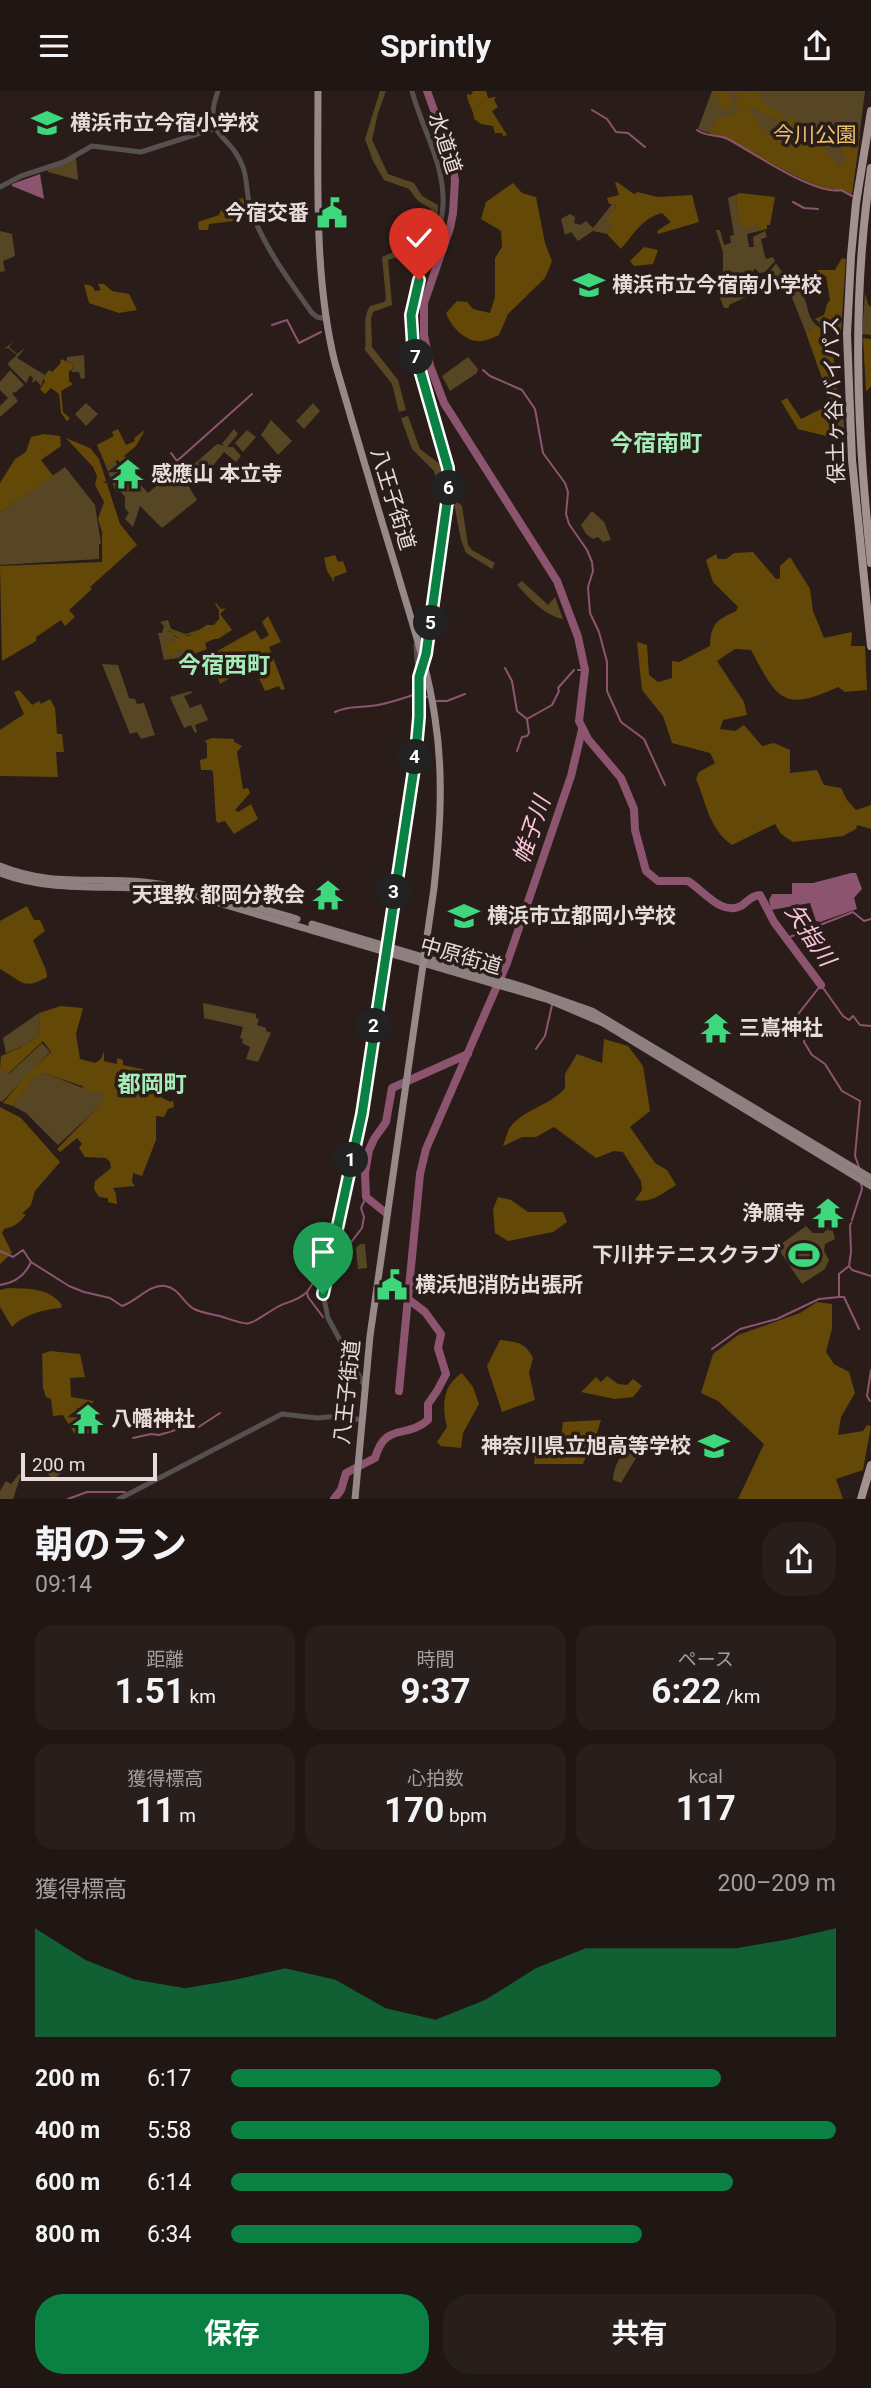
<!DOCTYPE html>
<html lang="ja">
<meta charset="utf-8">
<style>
body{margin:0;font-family:Roboto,"Noto Sans JP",sans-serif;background:#281f1c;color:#f1f3f6;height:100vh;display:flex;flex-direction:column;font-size:26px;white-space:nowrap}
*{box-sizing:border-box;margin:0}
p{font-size:23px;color:#a29fa0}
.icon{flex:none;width:38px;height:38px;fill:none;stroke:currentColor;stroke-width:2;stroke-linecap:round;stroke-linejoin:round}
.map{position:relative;height:1408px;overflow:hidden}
.sheet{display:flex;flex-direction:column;background:#201613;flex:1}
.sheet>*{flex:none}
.scale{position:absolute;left:21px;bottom:18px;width:136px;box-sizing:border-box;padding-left:7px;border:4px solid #e6ddda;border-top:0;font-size:19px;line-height:24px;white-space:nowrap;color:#e6ddda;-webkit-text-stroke:5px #2a1d19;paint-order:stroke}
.pin{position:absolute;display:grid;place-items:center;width:60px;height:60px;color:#fff;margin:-72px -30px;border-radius:50% 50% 50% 0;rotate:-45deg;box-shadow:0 0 7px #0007}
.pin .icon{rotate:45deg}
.km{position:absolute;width:35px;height:35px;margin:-18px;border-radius:50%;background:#222;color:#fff;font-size:19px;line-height:35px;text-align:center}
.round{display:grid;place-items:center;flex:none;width:74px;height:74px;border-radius:28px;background:#281f1c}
.headline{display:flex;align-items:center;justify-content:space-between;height:119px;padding:0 35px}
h1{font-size:38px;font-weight:700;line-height:52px}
.figures{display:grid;grid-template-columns:repeat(3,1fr);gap:10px;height:119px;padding:7px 35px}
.figures div{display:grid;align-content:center;border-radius:18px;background:#281f1c;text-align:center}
.figures b{font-size:35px;font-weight:700}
.figures small{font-size:19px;font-weight:400}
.figures p{font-size:19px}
.chart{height:196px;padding:14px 35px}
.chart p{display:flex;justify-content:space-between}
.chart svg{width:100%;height:126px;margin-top:7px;fill:#0b8043;opacity:.7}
.button{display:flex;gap:14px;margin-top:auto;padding:14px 35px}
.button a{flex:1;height:80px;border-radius:28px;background:#0b8043;color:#fff;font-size:28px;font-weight:700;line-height:80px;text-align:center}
.button a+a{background:#281f1c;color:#f1f3f6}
ul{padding:0 35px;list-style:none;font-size:23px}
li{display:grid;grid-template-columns:112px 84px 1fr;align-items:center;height:52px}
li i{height:18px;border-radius:9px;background:#0b8043}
header{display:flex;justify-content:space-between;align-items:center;height:91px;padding:0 35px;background:#201613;font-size:32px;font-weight:700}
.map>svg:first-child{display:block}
</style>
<header><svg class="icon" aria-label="menu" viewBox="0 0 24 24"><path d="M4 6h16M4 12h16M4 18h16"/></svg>Sprintly<svg class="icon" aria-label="share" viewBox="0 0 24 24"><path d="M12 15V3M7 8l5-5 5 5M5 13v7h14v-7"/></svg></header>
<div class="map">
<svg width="871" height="1408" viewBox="0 0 871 1408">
<rect width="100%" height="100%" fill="#2a1d19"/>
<!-- green -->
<g fill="#574624">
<polygon points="380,0 386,0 378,22 372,49 388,83 414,92 422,105 438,114 437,132 427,133 431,118 418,110 409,98 384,89 373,70 365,48"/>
<path d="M712 0H865L852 103C840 97 828 100 816 94 785 82 758 63 729 48 719 43 708 43 698 38Z"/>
<polygon points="76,66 78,89 48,81 47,79"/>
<polygon points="736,104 738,127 756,131 759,140 747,143 749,156 754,156 753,146 765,140 767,146 761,148 765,166 767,168 773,166 775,170 765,181 759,182 755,177 750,185 744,187 743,194 746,206 729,214 729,217 724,217 717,199 723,179 723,161 716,139 720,139 724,154 731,152 730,145 734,144 728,107"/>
<polygon points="613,112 616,113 613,135 607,143 593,140 578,150 571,141 565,144 561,128 570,123 575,126 574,132 580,134 586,130 593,137"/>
<path d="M433 138C420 159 411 161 388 169L392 214 373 221 371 227 372 256 398 289 406 319 399 321 392 293 365 259C367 244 362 227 370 215L384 211 386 208 382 166 413 153 423 139Z"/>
<polygon points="0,140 12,143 15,165 3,170 5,180 0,181"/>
<path d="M776 172C783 185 794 192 802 203 809 213 806 225 816 234L806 242 789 199 777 193 768 195 760 188 768 183Z"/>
<polygon points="865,202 868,213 871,216 871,244 862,243"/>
<polygon points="13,251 9,256 17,263 25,257 17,267 45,284 41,295 36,289 32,292 33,287 30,284 26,292 9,275 8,272 17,264 8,257 4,258"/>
<polygon points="84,264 85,287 81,288 79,281 72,281 73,273 67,270 67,266"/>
<polygon points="468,266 478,278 477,282 450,300 442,285"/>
<polygon points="10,279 24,294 16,301 12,302 18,310 0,326 0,315 8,307 0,299 0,291"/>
<polygon points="843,307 845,370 839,368 838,331"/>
<polygon points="86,312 98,323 86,335 75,323"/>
<polygon points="313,312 320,320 304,338 296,330"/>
<polygon points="408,325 420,358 440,373 445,403 438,393 434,380 412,358 401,327"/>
<polygon points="271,329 292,350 278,364 261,344"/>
<polygon points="234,338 238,343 227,356 233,356 241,365 236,371 224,361 212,376 210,375 199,386 190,377 217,353 225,355 222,353"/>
<polygon points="247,339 256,346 243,361 235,352"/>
<polygon points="115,369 121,382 133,393 139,392 148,402 170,384 169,382 176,375 197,409 162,437 140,415 133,436 125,428 129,422 125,417 125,406 120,400 116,401 104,370"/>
<polygon points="65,376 95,414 101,453 99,453 99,468 0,474 0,421"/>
<polygon points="453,407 462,415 468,454 472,459 495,472 492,478 466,462 461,449"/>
<polygon points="592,420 604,431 611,449 603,451 598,446 593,448 586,443 581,434"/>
<path d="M522 490 548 514 555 506 563 528C545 525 529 507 517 494Z"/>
<path d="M168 529 171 538 186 543 198 539C190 548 178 544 167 539L179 548 178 551 169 557 170 567 176 559 183 561 186 566 164 569 158 542H162L164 535 160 531Z"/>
<polygon points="102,573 118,574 129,607 135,608 137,613 144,612 155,644 141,648 137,641 130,643"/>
<polygon points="191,600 192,602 184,605 190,617 201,613 208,629 195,634 197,641 195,642 191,634 184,637 170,606"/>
<polygon points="203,912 256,923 256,927 259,928 257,934 266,937 266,940 271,942 258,971 246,968 250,956 242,952 243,948 240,947 243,936 204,927"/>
<polygon points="39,922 40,928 38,944 28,953 6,962 3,947"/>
<polygon points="42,952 50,961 2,1011 0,1010 0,976 9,983"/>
<path d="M43 982C62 988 83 999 101 1001L105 1010 58 1054 26 1022 13 1015 35 984Z"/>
<polygon points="806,1135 813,1142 824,1142 827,1137 832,1137 835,1148 825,1153 824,1160 829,1169 825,1178 802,1193 777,1156"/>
<polygon points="360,1153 365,1153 367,1177 358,1178 356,1157"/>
<path d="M641 1343 647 1356 639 1362 621 1392 613 1389C614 1371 626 1355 641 1343Z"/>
<polygon points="54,1368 61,1382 53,1389 41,1375"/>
<polygon points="19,1383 21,1384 13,1408 0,1408 0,1400 6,1390 11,1393"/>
</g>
<!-- forest -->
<g fill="#634807">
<path d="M473 0H486L488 7 496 6 494 9 498 16 492 20 507 44 503 45 502 42H495L493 35 481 33 474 28C474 19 467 12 467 3L471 4Z"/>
<polygon points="713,0 729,0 732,17 724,19"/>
<path d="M737 0H758C760 14 772 18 784 24V29L780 30 751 15 749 20 759 32 758 35C769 45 785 57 800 55L791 44 793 38 787 33 791 26 823 46V56L839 76 847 68 842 63V55L849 47 860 45 852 103 841 98 835 99 818 96 763 68 726 46 709 42 717 28 740 21 735 13 739 6Z"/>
<path d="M617 91 634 103 638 101 657 106 692 104 699 131 658 143 657 140 671 131 662 122C642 127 633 144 621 158L607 143 613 135 609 132V124L616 117V113H609L607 107 619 104 615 92Z"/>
<path d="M513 92 522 102 536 106 545 152 552 170 545 187 508 223 499 244C494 246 488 249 482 250 466 252 451 236 446 222L457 210 467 211 473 218 490 222 495 206V167L502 156 501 140 481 128 486 111Z"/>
<polygon points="740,102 775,106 770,134 767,134 767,138 759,140 756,132 749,137 742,134 738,127 736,104"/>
<polygon points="243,107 248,123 234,130 209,133 208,139 199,139 198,131 219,124 221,119 224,120 225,127 229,127 230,118 239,115 239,108"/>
<polygon points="644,156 658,159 653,173 634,175 630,170"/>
<polygon points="842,167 846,168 841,239 825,236 815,228 824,224 827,213 830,209 826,185 818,184 817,179 835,179"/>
<polygon points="84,193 92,195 95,200 101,199 98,193 104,193 112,200 129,203 137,219 119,222 89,212"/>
<path d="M816 234 828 243C838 278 839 312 834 347L798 338 781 310 787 307 801 328 831 313 806 242Z"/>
<polygon points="863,247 871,248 871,295 866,301"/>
<polygon points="61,268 73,273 72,279 69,280 69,290 73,293 61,300 63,321 70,327 67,330 61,322 59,303 51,297 45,303 40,298 45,290 43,287 49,279 52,281 60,273"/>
<polygon points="118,338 126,354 135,350 134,347 145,339 136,355 124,365 127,368 120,372 118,369 106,375 97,354 114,345 112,341"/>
<polygon points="44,343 60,345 61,355 41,369 53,385 0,421 0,392 15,368 26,361 31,346"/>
<polygon points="66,347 90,357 99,368 120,433 137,454 90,496 92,498 69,519 75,526 65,535 61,529 36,546 36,550 2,570 0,475 102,471 102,441 98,428 104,411 95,394 97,385 93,376"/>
<path d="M753 461 776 488 780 487V475L790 466 810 498 813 520 824 547 852 541 851 555H865L867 599 845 601 838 596C782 622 777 607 751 559L735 558 717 570 744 611 747 624 723 629 720 638 735 640 744 634 762 655 774 652 790 659V682L817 679 824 694 841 697 847 709 856 719 871 714V738L857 734 856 738 843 745 793 751 781 743 775 733 732 754C709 738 706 711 696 688L699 681 715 672 710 662 672 652 663 625 642 599 637 551 647 554 649 584 658 591 672 587V570L679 571 710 555C711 533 716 529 736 520L738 516 713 491 706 469 716 463 718 468H726L734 462Z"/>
<polygon points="335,464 338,471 343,470 347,481 334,486 334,491 327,480 324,467"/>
<polygon points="216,512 221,518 226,517 220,523 232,539 218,548 214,548 205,552 207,558 186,566 183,561 176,559 173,565 168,566 166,551 175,552 179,548 175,544 168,544 166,540 189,545 207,534 214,534 219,528 219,519 215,513"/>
<polygon points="268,525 281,551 269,556 285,598 281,599 279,595 265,600 254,576 251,575 220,593 210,564 255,539 261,549 269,544 262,531"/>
<polygon points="19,599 32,614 39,610 41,613 50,608 55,617 57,643 62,643 64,661 56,661 58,686 0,685 0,639 24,623 14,601"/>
<polygon points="212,647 234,648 234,651 242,655 237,661 243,698 248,697 250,702 235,719 238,721 251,713 258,728 234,743 225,730 218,732 216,730 213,681 211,679 201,679 200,669 207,667 207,652 204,650"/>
<path d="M27 815 34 829H40L45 840 33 849 46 879 47 886C23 900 22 890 0 878V830Z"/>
<polygon points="61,915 83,917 76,943 80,968 95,972 101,968 104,960 104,970 117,973 117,967 123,969 123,974 151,980 154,984 171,986 162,1007 171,1011 173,1009 174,1016 168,1018 164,1026 156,1025 156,1049 142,1085 133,1082 132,1091 135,1095 113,1097 116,1103 117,1113 108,1111 108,1107 99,1106 94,1098 95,1090 111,1077 110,1071 106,1067 85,1066 79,1057 82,1053 77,1047 60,1061 57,1058 104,1010 101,1001 87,1000 82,995 43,982 35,985 13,1015 3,1012 26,985 51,961 43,950 8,983 0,979 1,965 28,953 38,944 40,928 39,922"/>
<path d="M604 948 628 955 643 975 650 1020 630 1036 655 1072 667 1079 676 1094C663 1102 651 1113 635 1109L642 1099 641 1090 623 1061 614 1060 596 1067 554 1036 536 1046H522L503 1055C506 1048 507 1039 512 1034 527 1017 551 1014 565 997V983L577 963 602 972Z"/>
<path d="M0 1016 21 1027 60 1071 35 1100 31 1114 22 1123H26C21 1131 14 1136 4 1138L2 1142 12 1162 0 1173Z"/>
<polygon points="498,1106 511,1109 528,1121 563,1121 567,1131 553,1141 508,1150 495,1142 493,1118"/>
<path d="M8 1197C29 1198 48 1196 62 1214L61 1217C45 1218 23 1224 12 1236L0 1216V1199Z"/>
<polygon points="817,1211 832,1213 832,1238 826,1261 834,1273 849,1281 855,1302 841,1326 838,1344 863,1340 867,1334 871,1335 863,1379 836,1388 843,1408 738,1408 764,1353 718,1310 701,1302 713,1263 738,1244 800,1222"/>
<path d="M500 1249C517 1251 525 1251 533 1267L529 1282 535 1309 502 1321 487 1275Z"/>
<polygon points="50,1260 80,1263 85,1286 70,1287 71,1306 94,1310 91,1313 86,1313 80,1318 77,1317 76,1321 87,1326 92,1342 87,1343 83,1340 74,1342 63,1324 53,1325 51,1308 46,1306 43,1297 42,1263"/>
<path d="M462 1282 473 1296 479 1313 463 1342 461 1357 441 1355 437 1351 447 1336C442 1315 442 1295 462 1282Z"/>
<polygon points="607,1285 618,1293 627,1294 633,1288 642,1295 633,1306 615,1308 581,1301 596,1286 601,1291"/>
<polygon points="601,1329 596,1345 602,1348 598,1357 590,1356 583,1373 534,1373 536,1356 560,1355 563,1331"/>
</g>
<!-- water -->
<g fill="#8d546f">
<polygon points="40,83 44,108 12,95 12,93"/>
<polygon points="851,782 856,782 862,798 854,807 857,818 820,831 816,830 810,812 771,819 769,809 772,803 792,803 792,792 813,792"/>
</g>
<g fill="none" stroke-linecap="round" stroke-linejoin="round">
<!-- stream -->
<g stroke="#8d546f" stroke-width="2">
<polyline points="592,19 607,28 616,41 628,42 645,56"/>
<path d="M697 39C706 46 718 43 728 48 752 61 816 105 841 99L852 105"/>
<polyline points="793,111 804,117 818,118"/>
<polyline points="272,234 287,229 299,252 321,241"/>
<polyline points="483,279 490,285 522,299 535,318 543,362 565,392 568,401 566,423 569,433 587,459 592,471 593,480 588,496 590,522 599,541 607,571 607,600 621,631 644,648 665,694"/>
<polyline points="171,362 177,370 252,303"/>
<polyline points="505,577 512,590 517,620 527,628"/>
<polyline points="578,579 585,579"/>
<polyline points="424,605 427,606"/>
<polyline points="436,610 447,610 465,603"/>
<path d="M335 621C347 615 357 617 370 615 386 614 400 608 416 603"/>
<polyline points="517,660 522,646 527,645 529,642 527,628 552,614 559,600 558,597 574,579"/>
<polyline points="787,847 853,821 864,830 871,828"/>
<polyline points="536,958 545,945 552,914"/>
<polyline points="859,1076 855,1065 860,1010 842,1000 825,973 812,964 804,951 805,944 795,927 821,894 843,925 849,929 853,925 860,934 871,935"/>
<polyline points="861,1092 862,1098 850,1135 851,1161 849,1175 852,1179 871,1185"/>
<path d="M0 1160 13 1166 23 1159 31 1171 69 1195 84 1201 110 1207 122 1215C136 1211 149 1193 165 1195 179 1197 183 1212 194 1218 202 1222 212 1223 220 1225 253 1236 245 1236 274 1218 286 1210 295 1212 307 1201"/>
<polyline points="849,1175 839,1183 839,1206 844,1206 859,1238"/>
<polyline points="332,1176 362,1137 364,1126 361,1117 366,1106"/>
<path d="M0 1194C14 1192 25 1185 31 1171"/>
<polyline points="323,1226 308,1206 307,1201 321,1180 327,1178"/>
<polyline points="712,1258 740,1238 777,1228 819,1208 839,1206"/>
<polyline points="870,1310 867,1305 871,1279"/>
<polyline points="133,1347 151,1343 159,1344 182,1337 197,1337 220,1322"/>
<polyline points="68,1408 87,1401 125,1401"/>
</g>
<!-- river -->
<g stroke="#8d546f" stroke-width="8">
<path d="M427 0 451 66 455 89 453 122 450 137 424 212V244L430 275 444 312 557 490 578 546 585 579 579 630 588 648 621 687 634 718 635 739 646 780 658 790H688C703 799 721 825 741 815 749 810 750 805 760 804L774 831 821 894"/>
<polyline points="386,1122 366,1106 365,1082 369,1059 374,1048 386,1031 392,997 468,963"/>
<polyline points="399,1300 420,1083 426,1058 507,872 571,685 582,639"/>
<path d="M334 1408 341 1399 346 1382 375 1367C386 1330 405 1349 428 1329V1313L437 1300 446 1283 438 1257 441 1243 425 1221 408 1208"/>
</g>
<!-- tertiary -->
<g stroke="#575050" stroke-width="5">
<path d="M218 0C201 47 230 41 243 76 248 90 246 105 251 119 264 156 290 191 312 222L317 226 327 228"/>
<polyline points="0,96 21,85 64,71 92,55 141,61 216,37"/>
<polyline points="416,554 418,583"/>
<path d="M364 1294 328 1227 323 1203 362 1023 415 671 419 626V586L427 563 449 397 448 377 413 255C411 241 409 226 412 212 420 178 441 149 443 114 445 73 422 38 412 0"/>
<polyline points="119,1408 282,1323 317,1327 339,1325 362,1329"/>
</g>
<!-- primary -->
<g stroke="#8e7f80" stroke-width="7">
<path d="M0 775C51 796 92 786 144 791 196 797 246 813 297 828"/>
<path d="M0 782C60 805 124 790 185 802L549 909 603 932 871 1095"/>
<polyline points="312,833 524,896 592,920 871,1087"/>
</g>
<!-- trunk -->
<path stroke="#988889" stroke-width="7" d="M318 0C318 87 314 188 335 272 355 340 375 409 396 477 410 526 428 576 435 627 444 685 440 740 434 797L370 1245 355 1408"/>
<!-- motorway -->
<g stroke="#a39192" stroke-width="8">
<polyline points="871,20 856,112 851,165 847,243 852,369 871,555"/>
<path d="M871 77C851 211 857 339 871 472"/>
<polyline points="861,1408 871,1374"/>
</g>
</g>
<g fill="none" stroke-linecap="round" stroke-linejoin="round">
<!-- route casing -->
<g stroke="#fff" stroke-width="14">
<polyline id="route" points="323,1203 362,1023 415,671 419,626 419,586 426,563 449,397 448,377 413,255 411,224 419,189"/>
</g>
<!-- route -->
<use href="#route" stroke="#0b8043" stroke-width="9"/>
</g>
<!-- icons -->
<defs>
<g id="school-bare" transform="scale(2.415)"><path d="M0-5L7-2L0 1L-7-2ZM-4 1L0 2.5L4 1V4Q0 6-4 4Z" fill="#3ed77d" stroke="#2a1d19" stroke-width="2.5" paint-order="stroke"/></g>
<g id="civic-bare" transform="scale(2.415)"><path d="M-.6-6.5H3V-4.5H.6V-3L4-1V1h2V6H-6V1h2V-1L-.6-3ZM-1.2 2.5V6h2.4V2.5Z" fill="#3ed77d" stroke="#2a1d19" stroke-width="2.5" paint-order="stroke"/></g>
<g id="temple-bare" transform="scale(2.415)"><path d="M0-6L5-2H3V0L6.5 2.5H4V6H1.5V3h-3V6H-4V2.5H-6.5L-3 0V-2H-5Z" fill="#3ed77d" stroke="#2a1d19" stroke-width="2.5" paint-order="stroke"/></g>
<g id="stadium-bare" transform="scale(2.415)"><path d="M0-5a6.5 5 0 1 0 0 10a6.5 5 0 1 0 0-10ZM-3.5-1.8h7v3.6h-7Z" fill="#3ed77d" stroke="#2a1d19" stroke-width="2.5" paint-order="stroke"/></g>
</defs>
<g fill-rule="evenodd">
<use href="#school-bare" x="47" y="32"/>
<use href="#civic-bare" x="332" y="122"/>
<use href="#school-bare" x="589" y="194"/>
<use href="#temple-bare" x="128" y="383"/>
<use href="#temple-bare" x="328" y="804"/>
<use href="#school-bare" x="464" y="825"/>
<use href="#temple-bare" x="716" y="937"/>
<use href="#temple-bare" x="828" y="1122"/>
<use href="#stadium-bare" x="804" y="1164"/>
<use href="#civic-bare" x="392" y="1194"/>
<use href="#temple-bare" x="88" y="1328"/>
<use href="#school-bare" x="714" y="1355"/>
</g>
<g text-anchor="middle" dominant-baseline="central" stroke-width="7" stroke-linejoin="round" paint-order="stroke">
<!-- poi labels -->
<g font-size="21" font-weight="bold" fill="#e6ddda" stroke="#2a1d19" text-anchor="start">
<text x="70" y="32">横浜市立今宿小学校</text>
<text x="309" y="122" text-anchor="end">今宿交番</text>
<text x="612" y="194">横浜市立今宿南小学校</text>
<text x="151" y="383">感應山 本立寺</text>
<text x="305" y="804" text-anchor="end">天理教 都岡分教会</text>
<text x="487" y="825">横浜市立都岡小学校</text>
<text x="739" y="937">三嶌神社</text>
<text x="805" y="1122" text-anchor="end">浄願寺</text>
<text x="781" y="1164" text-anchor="end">下川井テニスクラブ</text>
<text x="415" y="1194">横浜旭消防出張所</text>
<text x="111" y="1328">八幡神社</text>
<text x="691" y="1355" text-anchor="end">神奈川県立旭高等学校</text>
</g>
<!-- park labels -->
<g font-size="21" fill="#eac06d" stroke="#2a1d19">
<text x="815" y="44">今川公園</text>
</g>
<!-- street labels -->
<g font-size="21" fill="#e6ddda" stroke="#2a1d19">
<text transform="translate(445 52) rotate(72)">水道道</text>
<text transform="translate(834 309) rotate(-92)">保土ヶ谷バイパス</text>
<text transform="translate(393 408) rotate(73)">八王子街道</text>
<text transform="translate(461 865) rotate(16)">中原街道</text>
<text transform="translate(347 1301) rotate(-84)">八王子街道</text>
</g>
<!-- neighbourhood labels -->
<g font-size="23" font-weight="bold" fill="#a5ecb9" stroke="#2a1d19">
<text x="656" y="352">今宿南町</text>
<text x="224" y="574">今宿西町</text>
<text x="152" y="993">都岡町</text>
</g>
<!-- water labels -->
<g font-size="23" font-style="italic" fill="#fac4dc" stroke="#2a1d19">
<text transform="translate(532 739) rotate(-71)">帷子川</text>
<text transform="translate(810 844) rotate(56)">矢指川</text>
</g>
</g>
</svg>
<div class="scale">200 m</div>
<div class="pin" style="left:323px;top:1203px;background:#1e9e55"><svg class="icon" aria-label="arrive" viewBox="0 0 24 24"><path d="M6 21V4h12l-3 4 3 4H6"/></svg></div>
<div class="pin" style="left:419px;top:189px;background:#d93025"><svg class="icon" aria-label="check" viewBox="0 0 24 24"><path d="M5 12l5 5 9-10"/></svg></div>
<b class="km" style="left:351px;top:1069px">1</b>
<b class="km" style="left:374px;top:935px">2</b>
<b class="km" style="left:394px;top:801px">3</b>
<b class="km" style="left:415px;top:666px">4</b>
<b class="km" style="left:431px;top:532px">5</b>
<b class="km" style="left:449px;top:397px">6</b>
<b class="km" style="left:416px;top:266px">7</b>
</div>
<section class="sheet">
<div class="headline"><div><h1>朝のラン</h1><p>09:14</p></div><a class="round"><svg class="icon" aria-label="share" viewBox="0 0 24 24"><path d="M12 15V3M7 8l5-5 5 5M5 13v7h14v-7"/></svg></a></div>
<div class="figures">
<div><p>距離</p><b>1.51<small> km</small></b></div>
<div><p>時間</p><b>9:37</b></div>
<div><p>ペース</p><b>6:22<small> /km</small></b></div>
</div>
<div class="figures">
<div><p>獲得標高</p><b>11<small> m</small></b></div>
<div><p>心拍数</p><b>170<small> bpm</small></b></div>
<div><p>kcal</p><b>117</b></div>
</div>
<div class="chart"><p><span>獲得標高</span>200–209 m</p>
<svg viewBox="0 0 160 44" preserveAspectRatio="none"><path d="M0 44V6L10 17L20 24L30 27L40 24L50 20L60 24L70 34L80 38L90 31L100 20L110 13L120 13L130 13L140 13L150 10L160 6V44z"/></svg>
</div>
<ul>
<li><b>200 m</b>6:17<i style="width:81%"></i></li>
<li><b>400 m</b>5:58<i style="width:100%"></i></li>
<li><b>600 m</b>6:14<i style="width:83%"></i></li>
<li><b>800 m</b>6:34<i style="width:68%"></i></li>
</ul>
<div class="button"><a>保存</a><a>共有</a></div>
</section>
